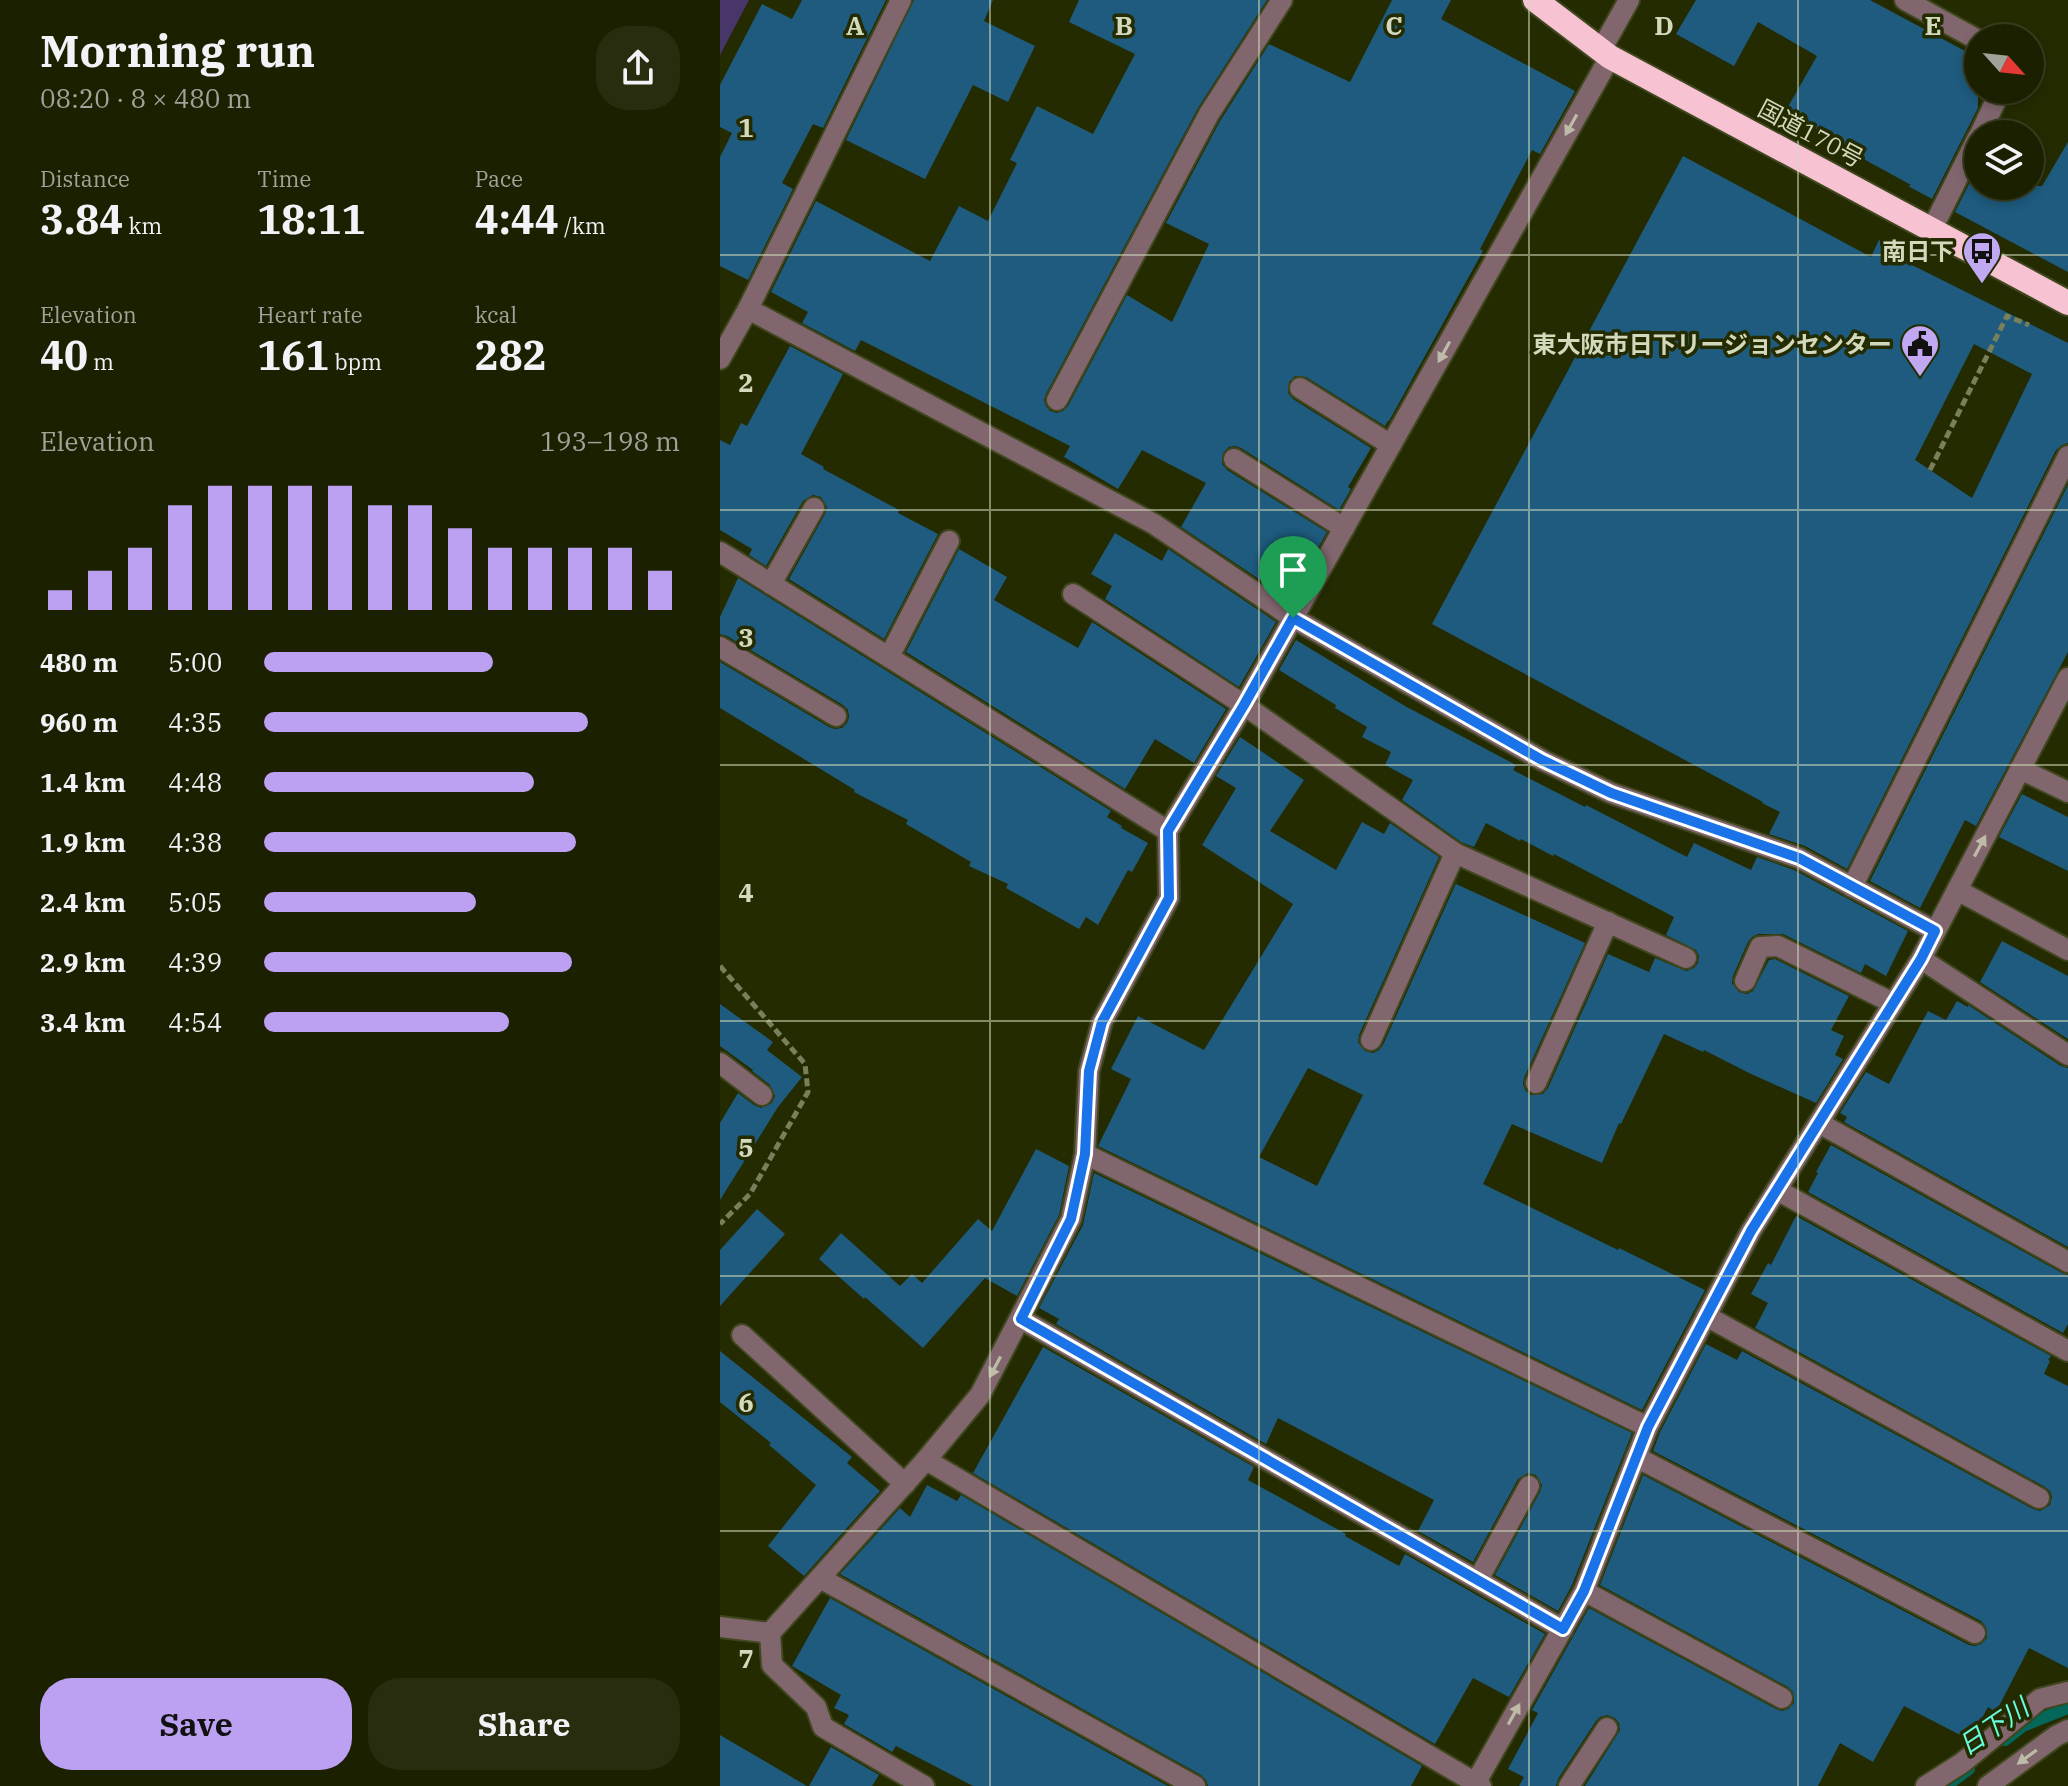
<!DOCTYPE html>
<meta charset="utf-8">
<style>
body{margin:0;font-family:"IBM Plex Serif","Noto Sans JP",serif;background:#282d0f;color:#f1f3f6;height:100vh;display:flex;flex-direction:column;font-size:30px;white-space:nowrap}
*{box-sizing:border-box;margin:0}
p{font-size:26px;color:#a0a399}
.icon{flex:none;width:44px;height:44px;fill:none;stroke:currentColor;stroke-width:2;stroke-linecap:round;stroke-linejoin:round}
.map{position:relative;flex:1;overflow:hidden}
.side{display:flex;flex-direction:column;background:#1b2000;width:720px}
.side>*{flex:none}
.needle{width:52px;rotate:117deg}
.controls{position:absolute;left:1244px;top:24px;display:grid;gap:16px}
.controls a{display:grid;place-items:center;width:80px;height:80px;border-radius:50%;background:#1b2000;box-shadow:0 4px 12px #0003,0 0 0 2px #393e22;font-size:40px}
.pin{position:absolute;display:grid;place-items:center;width:68px;height:68px;color:#fff;margin:-82px -34px;border-radius:50% 50% 50% 0;rotate:-45deg;box-shadow:0 0 8px #0007}
.pin .icon{rotate:45deg}
.round{display:grid;place-items:center;flex:none;width:84px;height:84px;border-radius:32px;background:#282d0f}
.head{display:flex;align-items:center;justify-content:space-between;height:136px;padding:0 40px}
h1{font-size:44px;font-weight:700;line-height:60px}
.metrics{display:grid;grid-template-columns:repeat(3,1fr);gap:12px;height:136px;padding:8px 40px}
.metrics div{display:grid;align-content:center}
.metrics b{font-size:40px;font-weight:700}
.metrics small{font-size:22px;font-weight:400}
.metrics p{font-size:22px}
.chart{height:224px;padding:16px 40px}
.chart p{display:flex;justify-content:space-between}
.chart svg{width:100%;height:144px;margin-top:8px;stroke:#bca0f2;stroke-width:6}
.action{display:flex;gap:16px;margin-top:auto;padding:16px 40px}
.action a{flex:1;height:92px;border-radius:32px;background:#bca0f2;color:#111;font-size:32px;font-weight:700;line-height:92px;text-align:center}
.action a+a{background:#282d0f;color:#f1f3f6}
ul{padding:0 40px;list-style:none;font-size:26px}
li{display:grid;grid-template-columns:128px 96px 1fr;align-items:center;height:60px}
li i{height:20px;border-radius:10px;background:#bca0f2}
main{display:flex;flex:1;min-height:0}
.map>svg:first-child{display:block}
</style>
<main>
<section class="side">
<div class="head"><div><h1>Morning run</h1><p>08:20 · 8 × 480 m</p></div><a class="round"><svg class="icon" aria-label="share" viewBox="0 0 24 24"><path d="M12 15V3M7 8l5-5 5 5M5 13v7h14v-7"/></svg></a></div>
<div class="metrics">
<div><p>Distance</p><b>3.84<small> km</small></b></div>
<div><p>Time</p><b>18:11</b></div>
<div><p>Pace</p><b>4:44<small> /km</small></b></div>
</div>
<div class="metrics">
<div><p>Elevation</p><b>40<small> m</small></b></div>
<div><p>Heart rate</p><b>161<small> bpm</small></b></div>
<div><p>kcal</p><b>282</b></div>
</div>
<div class="chart"><p><span>Elevation</span>193–198 m</p>
<svg viewBox="0 0 160 44" preserveAspectRatio="none"><path d="M5 44V38M15 44V32M25 44V25M35 44V12M45 44V6M55 44V6M65 44V6M75 44V6M85 44V12M95 44V12M105 44V19M115 44V25M125 44V25M135 44V25M145 44V25M155 44V32"/></svg>
</div>
<ul>
<li><b>480 m</b>5:00<i style="width:55%"></i></li>
<li><b>960 m</b>4:35<i style="width:78%"></i></li>
<li><b>1.4 km</b>4:48<i style="width:65%"></i></li>
<li><b>1.9 km</b>4:38<i style="width:75%"></i></li>
<li><b>2.4 km</b>5:05<i style="width:51%"></i></li>
<li><b>2.9 km</b>4:39<i style="width:74%"></i></li>
<li><b>3.4 km</b>4:54<i style="width:59%"></i></li>
</ul>
<div class="action"><a>Save</a><a>Share</a></div>
</section>
<div class="map">
<svg width="1348" height="1786" viewBox="0 0 1348 1786">
<rect width="100%" height="100%" fill="#242b00"/>
<!-- green -->
<polygon fill="#48356a" points="0,0 29,0 0,55"/>
<g fill="none" stroke-linecap="round" stroke-linejoin="round">
<!-- stream -->
<g stroke="#036759" stroke-width="12">
<polyline points="1285,1740 1303,1726 1348,1708"/>
<polyline points="1226,1786 1249,1769"/>
</g>
</g>
<!-- building -->
<g fill="#1e5b7e" fill-rule="evenodd">
<polygon points="82,0 166,0 103,128 93,124 62,183 73,189 28,280 0,266 0,157 12,133 0,127 0,85 42,4 72,19"/>
<polygon points="194,0 273,0 264,21 315,46 288,102 253,85 205,179 126,140"/>
<polygon points="359,0 547,0 478,108 326,394 324,400 326,406 330,411 337,413 343,411 348,406 407,295 452,322 489,244 446,223 500,121 549,44 630,82 672,0 731,0 721,19 855,91 820,154 812,150 760,249 763,251 669,421 668,421 665,426 586,377 575,376 569,382 568,393 573,399 651,448 628,487 631,489 619,510 521,448 515,446 509,447 503,453 502,464 507,470 607,532 569,599 461,527 486,483 422,450 398,489 344,457 350,446 141,340 135,351 82,323 88,312 51,292 96,201 210,261 239,206 268,221 297,163 290,160 317,106 373,134 415,54 349,22"/>
<polygon points="976,0 1150,0 1258,58 1258,108 1212,199 1188,186 1191,185 1109,140 1111,137 1065,112 1097,56 1038,22 1014,66 956,34"/>
<polygon points="1348,142 1348,272 1235,212 1258,166 1258,186 1322,186"/>
<path d="M963 156 1151 257 1159 240 1192 255 1188 263 1348 343V443L1342 445 1336 450 1127 869 1085 846 1049 834 1060 812 1042 803 1043 802 712 624ZM1254 344 1312 374 1252 498 1195 460Z"/>
<polygon points="70,346 123,374 81,454 104,467 103,469 179,510 178,513 218,534 164,639 69,579 105,514 107,507 101,497 93,495 83,501 46,566 29,555 32,549 0,530 0,440 10,445 21,423 27,426"/>
<polygon points="1348,485 1348,652 1256,826 1245,820 1200,908 1150,881"/>
<polygon points="395,533 442,561 448,549 556,622 519,687 385,599 392,586 371,574"/>
<polygon points="239,549 287,577 274,600 358,648 372,622 506,709 474,763 435,739 405,789 186,652"/>
<polygon points="18,578 391,811 387,817 402,826 401,828 428,843 412,872 408,870 378,925 366,917 359,929 286,888 288,884 249,866 251,862 186,824 188,820 134,792 135,790 0,708 0,662 109,727 115,729 122,728 127,723 129,717 128,710 123,705 7,636 0,634 0,617"/>
<path d="M576 640 685 706 796 765 793 770 865 807 866 805 967 857 974 843 1031 870 1037 857 1074 870 1188 931 1166 976 1145 964 1141 973 1063 934H1038L1032 937 1028 942 1013 976 1012 983 1019 992 1027 994 1033 991 1049 960 1055 959 1129 996 1111 1030 1124 1036 1115 1055 1123 1059 1096 1103 1029 1073 984 1050 983 1052 944 1034 901 1124 899 1123 882 1163 792 1124 763 1184 898 1250 899 1248 985 1290 922 1410 378 1146 411 1079 391 1069 418 1016 484 1050 573 904 482 845 516 788 496 776 520 737 584 780 550 831 616 870 642 822 664 834 670 823 719 857 639 1035 638 1042 645 1051 653 1053 659 1050 663 1045 742 870 736 884 865 943 804 1078 803 1084 805 1090 811 1095 823 1094 828 1088 888 954 929 972 935 958 966 971 974 968 978 963 979 956 976 950 946 935 954 917 834 854 833 856 801 839 800 841 766 823 754 847 741 842 682 800 693 780 665 765 671 752 642 737 647 727 615 708 616 705 559 670ZM588 1068 643 1095 597 1186 539 1157Z"/>
<polygon points="1302,794 1348,817 1348,871 1279,837"/>
<polygon points="1282,941 1348,976 1348,1039 1260,982"/>
<polygon points="1237,1001 1248,1007 1248,1005 1341,1066 1348,1068 1348,1247 1124,1122 1127,1117 1120,1113 1146,1072 1169,1084 1208,1011 1226,1020"/>
<polygon points="0,1004 53,1042 47,1050 82,1077 58,1107 0,1200 0,1123 18,1093 34,1105 41,1108 52,1103 55,1096 50,1085 32,1071 36,1065 33,1070 0,1046"/>
<polygon points="1111,1145 1342,1273 1348,1275 1348,1324 1343,1333 1088,1192 1098,1173 1096,1172"/>
<polygon points="316,1149 349,1166 339,1215 297,1296 265,1278 203,1348 145,1297 144,1299 99,1259 121,1233 180,1286 192,1274 202,1283 258,1219 272,1231"/>
<polygon points="374,1173 912,1433 852,1585 838,1611 775,1575 820,1492 822,1485 816,1475 808,1473 798,1479 753,1562 698,1531 714,1500 558,1418 546,1444 336,1324 339,1319 319,1308 363,1225"/>
<polygon points="37,1209 65,1234 0,1306 0,1250"/>
<polygon points="1076,1216 1331,1356 1328,1360 1330,1361 1324,1374 1348,1386 1348,1668 1309,1648 1276,1712 1268,1707 1250,1740 1184,1706 1153,1762 1120,1743 1098,1786 865,1786 900,1730 899,1723 895,1718 887,1715 880,1717 876,1721 838,1779 836,1786 799,1786 804,1777 788,1769 818,1713 812,1710 869,1608 1056,1709 1062,1711 1068,1709 1074,1703 1073,1692 1068,1687 880,1585 923,1475 1249,1645 1255,1646 1261,1644 1267,1638 1266,1627 1261,1621 933,1451 940,1432 986,1344 1017,1360 1022,1351 1313,1509 1320,1511 1330,1505 1332,1497 1330,1491 1325,1487 1035,1328 1048,1303 1031,1294 1048,1263 1051,1265"/>
<polygon points="323,1347 534,1467 528,1480 626,1534 625,1536 679,1566 685,1554 825,1634 789,1697 753,1678 715,1744 253,1473"/>
<polygon points="0,1351 132,1457 127,1463 160,1491 84,1576 48,1546 96,1485 49,1445 51,1443 0,1402"/>
<polygon points="207,1485 237,1501 241,1495 702,1766 691,1786 488,1786 486,1780 481,1775 120,1574 180,1508 190,1517"/>
<polygon points="110,1598 448,1786 253,1786 176,1746 172,1752 124,1724 129,1715 114,1708 121,1695 72,1666"/>
<polygon points="0,1735 87,1786 0,1786"/>
<polygon points="111,1747 159,1775 152,1786 89,1786"/>
</g>
<g fill="none" stroke-linecap="round" stroke-linejoin="round">
<!-- minor casing -->
<g stroke="#40471e" stroke-width="24">
<g id="minor">
<polyline points="1185,0 1258,40"/>
<polyline points="881,50 909,0"/>
<polyline points="1260,134 1277,98 1278,90"/>
<polyline points="1212,229 1258,137"/>
<polyline points="28,309 434,524 573,618 822,760 891,793 1079,858 1215,931"/>
<polyline points="0,359 28,309 181,0"/>
<polyline points="580,388 671,445"/>
<polyline points="337,400 489,114 562,0"/>
<polyline points="514,459 624,528"/>
<polyline points="0,552 448,831"/>
<polyline points="51,584 94,508"/>
<polyline points="353,594 524,705 735,853 966,958"/>
<polyline points="0,647 116,716"/>
<polyline points="169,657 229,541"/>
<polyline points="1300,769 1348,792"/>
<polyline points="1132,887 1348,456"/>
<polyline points="1237,890 1348,950"/>
<polyline points="1201,959 1348,1055"/>
<polyline points="1025,981 1040,947 1058,946 1173,1003"/>
<polyline points="651,1040 735,853"/>
<polyline points="0,1063 42,1095"/>
<polyline points="816,1083 888,922"/>
<polyline points="1099,1123 1348,1262"/>
<polyline points="365,1154 928,1427"/>
<polyline points="1057,1190 1348,1351"/>
<polyline points="986,1316 1319,1498"/>
<polyline points="301,1319 843,1629"/>
<polyline points="22,1335 185,1484"/>
<polyline points="916,1457 1255,1633"/>
<polyline points="206,1460 260,1395 351,1219 365,1154 369,1071 382,1022 449,898 448,831 524,705 890,57"/>
<polyline points="100,1578 475,1786"/>
<polyline points="758,1580 809,1486"/>
<polyline points="864,1591 1062,1698"/>
<polyline points="0,1627 50,1633 206,1460 761,1786"/>
<polyline points="50,1633 52,1665 96,1707 103,1727 204,1786"/>
<polyline points="752,1786 756,1782 864,1591 928,1427 1031,1231 1201,959 1348,678"/>
<polyline points="849,1786 887,1728"/>
<polyline points="1206,1786 1242,1763 1320,1699 1348,1692"/>
<polyline points="1268,1786 1336,1736 1348,1730"/>
</g>
</g>
<!-- highway casing -->
<g stroke="#40471e" stroke-width="28">
<polyline id="highway" points="815,0 890,57 1348,303"/>
</g>
<!-- path -->
<g stroke="#787f5b" stroke-width="5" stroke-dasharray="8 4" stroke-linecap="butt">
<polyline points="1210,470 1287,316 1309,325"/>
<polyline points="0,966 85,1064 88,1092 30,1194 0,1224"/>
</g>
<!-- minor -->
<use href="#minor" stroke="#81666e" stroke-width="20"/>
<!-- highway -->
<use href="#highway" stroke="#f7c2d2" stroke-width="24"/>
</g>
<!-- one-way arrows -->
<defs><path id="oneway-solid" d="M-6-.8H1V-3.2L6.5 0L1 3.2V.8H-6Z" transform="scale(2)"/></defs>
<g fill="#bebca8">
<use href="#oneway-solid" transform="translate(851 125) rotate(119)"/>
<use href="#oneway-solid" transform="translate(724 352) rotate(119)"/>
<use href="#oneway-solid" transform="translate(1260 846) rotate(-62)"/>
<use href="#oneway-solid" transform="translate(275 1367) rotate(118)"/>
<use href="#oneway-solid" transform="translate(794 1714) rotate(-61)"/>
<use href="#oneway-solid" transform="translate(1307 1757) rotate(144)"/>
</g>
<g fill="none" stroke-linecap="round" stroke-linejoin="round">
<!-- route casing -->
<g stroke="#fff" stroke-width="16">
<polygon id="route" points="573,618 822,760 891,793 1079,858 1215,931 1201,959 1031,1231 928,1427 864,1591 843,1629 301,1319 351,1219 365,1154 369,1071 382,1022 449,898 448,831 524,705"/>
</g>
<!-- route -->
<use href="#route" stroke="#1a73e8" stroke-width="10"/>
</g>
<!-- grid -->
<path fill="none" stroke="#d2d9bc" stroke-width="2" stroke-opacity="0.55" d="M270 0V1786M539 0V1786M809 0V1786M1078 0V1786M0 255H1348M0 510H1348M0 765H1348M0 1021H1348M0 1276H1348M0 1531H1348"/>
<!-- icons -->
<defs>
<g id="bus-pin" transform="scale(2)"><path d="M0 17L-7.5 6A9.5 9.5 0 1 1 7.5 6Z" fill="#c0a8f3" stroke="#242b00"/><path d="M-5-6H5V4H4V6H2V4H-2V6H-4V4H-5ZM-3.5-4V0h7V-4ZM-3.5 1.2v1.5H-2V1.2ZM2 1.2v1.5H3.5V1.2Z" fill="#111"/></g>
<g id="civic-pin" transform="scale(2)"><path d="M0 17L-7.5 6A9.5 9.5 0 1 1 7.5 6Z" fill="#c0a8f3" stroke="#242b00"/><path d="M-.6-6.5H3V-4.5H.6V-3L4-1V1h2V6H-6V1h2V-1L-.6-3ZM-1.2 2.5V6h2.4V2.5Z" fill="#111"/></g>
</defs>
<g fill-rule="evenodd">
<use href="#bus-pin" x="1262" y="251"/>
<use href="#civic-pin" x="1200" y="344"/>
</g>
<g text-anchor="middle" dominant-baseline="central" stroke-width="7" stroke-linejoin="round" paint-order="stroke">
<!-- street labels -->
<g font-size="24" fill="#d2d9bc" stroke="#242b00">
<text transform="translate(1091 133) rotate(28)">国道170号</text>
</g>
<!-- poi labels -->
<g font-size="24" font-weight="bold" fill="#d2d9bc" stroke="#242b00" text-anchor="end">
<text x="1234" y="251">南日下</text>
<text x="1172" y="344">東大阪市日下リージョンセンター</text>
</g>
<!-- water labels -->
<g font-size="26" font-style="italic" fill="#66fee1" stroke="#242b00">
<text transform="translate(1273 1726) rotate(-34)">日下川</text>
</g>
</g>
<g font-size="26" text-anchor="middle" font-weight="bold" fill="#d2d9bc" stroke="#242b00" stroke-width="7" stroke-linejoin="round" paint-order="stroke">
<text x="135" y="35">A</text>
<text x="404" y="35">B</text>
<text x="674" y="35">C</text>
<text x="944" y="35">D</text>
<text x="1213" y="35">E</text>
<text x="26" y="137">1</text>
<text x="26" y="392">2</text>
<text x="26" y="647">3</text>
<text x="26" y="902">4</text>
<text x="26" y="1157">5</text>
<text x="26" y="1412">6</text>
<text x="26" y="1668">7</text>
</g>
</svg>
<div class="controls">
<a><svg class="needle" viewBox="-14 -14 28 28"><path d="M0-13l5 13h-10z" fill="#e53935"/><path d="M0 13l5-13h-10z" fill="#a0a399"/></svg></a>
<a><svg class="icon" aria-label="layers" viewBox="0 0 24 24"><path d="M12 4l9 5-9 5-9-5zM3 14l9 5 9-5"/></svg></a>
</div>
<div class="pin" style="left:573px;top:618px;background:#1e9e55"><svg class="icon" aria-label="arrive" viewBox="0 0 24 24"><path d="M6 21V4h12l-3 4 3 4H6"/></svg></div>
</div>
</main>
